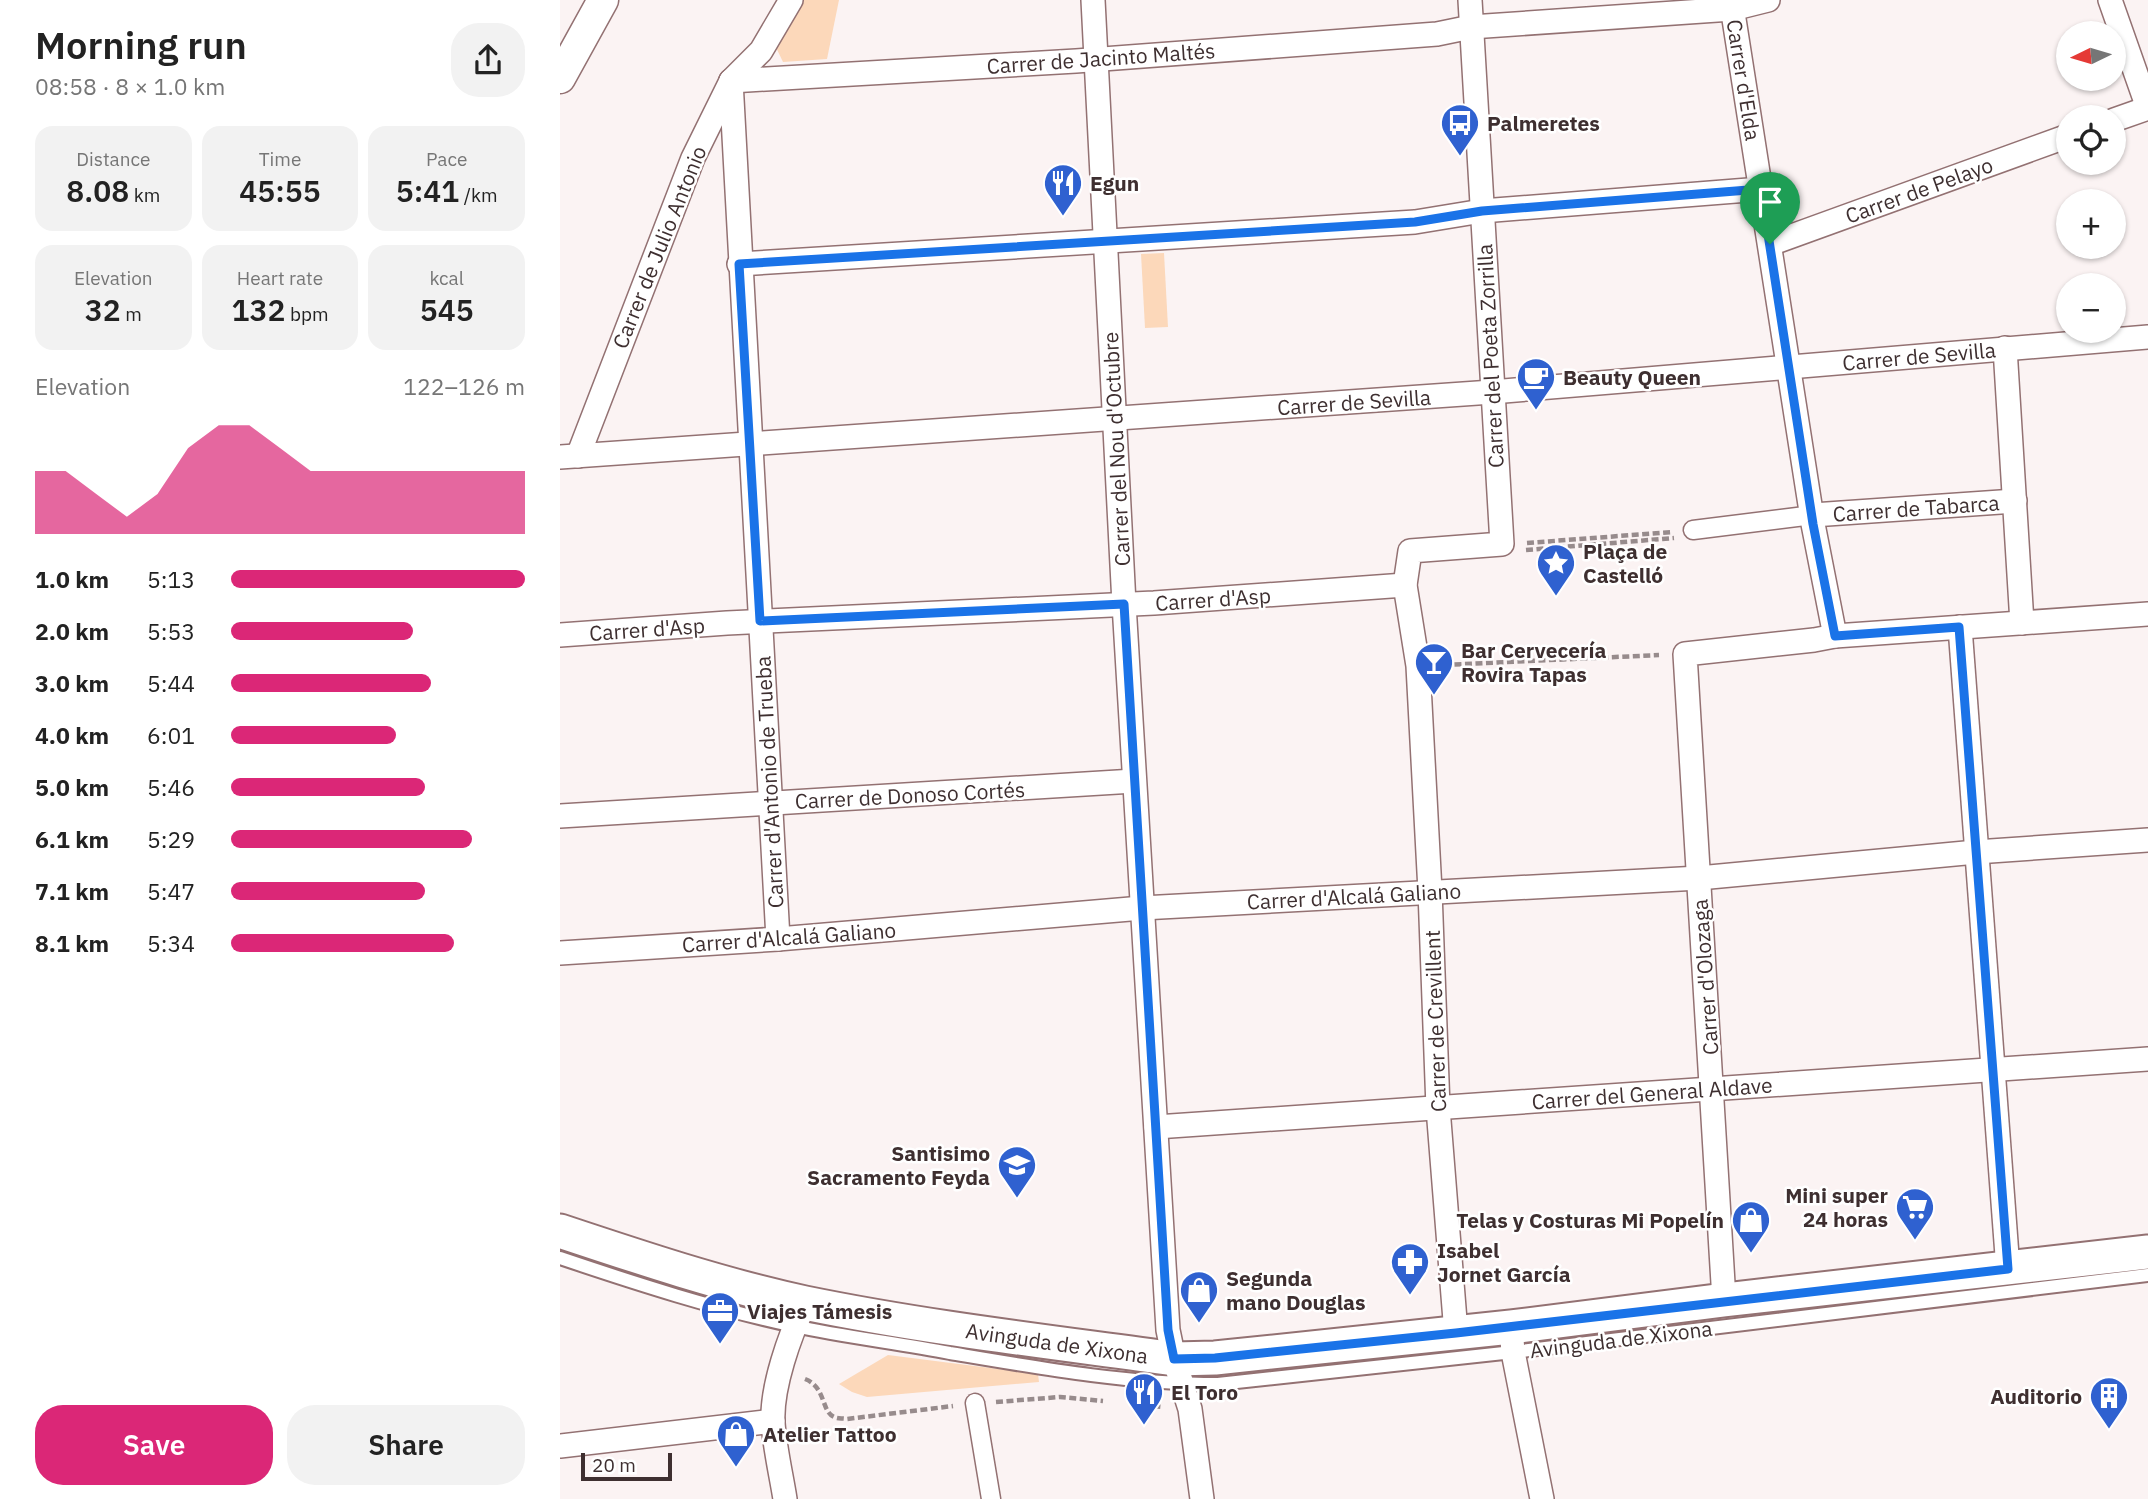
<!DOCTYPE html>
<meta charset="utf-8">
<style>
body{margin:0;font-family:"IBM Plex Sans",sans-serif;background:#f2f2f2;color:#222;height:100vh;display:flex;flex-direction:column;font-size:26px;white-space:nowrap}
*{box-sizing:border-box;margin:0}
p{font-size:23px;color:#767676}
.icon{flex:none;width:38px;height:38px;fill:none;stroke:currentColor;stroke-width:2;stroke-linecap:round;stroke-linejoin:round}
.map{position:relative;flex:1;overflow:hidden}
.details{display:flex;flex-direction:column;background:#fff;width:560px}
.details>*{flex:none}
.needle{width:46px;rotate:265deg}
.fabs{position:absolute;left:1496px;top:21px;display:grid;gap:14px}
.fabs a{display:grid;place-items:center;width:70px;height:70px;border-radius:50%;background:#fff;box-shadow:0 2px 5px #0004;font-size:35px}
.scale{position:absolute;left:21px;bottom:18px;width:91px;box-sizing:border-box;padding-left:7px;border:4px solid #3e2f30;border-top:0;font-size:19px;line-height:24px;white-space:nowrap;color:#3e2f30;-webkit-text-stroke:5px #fff;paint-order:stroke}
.pin{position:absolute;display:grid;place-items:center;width:60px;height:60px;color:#fff;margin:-72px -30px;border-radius:50% 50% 50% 0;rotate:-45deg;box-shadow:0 0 7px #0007}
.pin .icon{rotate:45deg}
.round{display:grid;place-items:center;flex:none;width:74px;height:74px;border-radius:28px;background:#f2f2f2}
.headline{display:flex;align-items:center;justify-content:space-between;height:119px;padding:0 35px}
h1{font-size:38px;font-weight:600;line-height:52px}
.figures{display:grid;grid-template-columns:repeat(3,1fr);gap:10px;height:119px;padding:7px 35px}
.figures div{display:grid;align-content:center;border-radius:18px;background:#f2f2f2;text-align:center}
.figures b{font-size:30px;font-weight:600}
.figures small{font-size:19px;font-weight:400}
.figures p{font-size:19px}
.chart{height:196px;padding:14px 35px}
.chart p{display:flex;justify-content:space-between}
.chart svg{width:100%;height:126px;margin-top:7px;fill:#db2777;opacity:.7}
.cta{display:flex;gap:14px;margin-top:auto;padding:14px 35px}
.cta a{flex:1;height:80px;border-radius:28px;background:#db2777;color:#fff;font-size:28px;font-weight:600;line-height:80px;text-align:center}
.cta a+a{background:#f2f2f2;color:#222}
ul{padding:0 35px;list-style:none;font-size:23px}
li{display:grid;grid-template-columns:112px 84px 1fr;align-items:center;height:52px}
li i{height:18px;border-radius:9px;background:#db2777}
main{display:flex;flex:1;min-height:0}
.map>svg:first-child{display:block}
</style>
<main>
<section class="details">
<div class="headline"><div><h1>Morning run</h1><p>08:58 · 8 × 1.0 km</p></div><a class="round"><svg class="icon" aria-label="share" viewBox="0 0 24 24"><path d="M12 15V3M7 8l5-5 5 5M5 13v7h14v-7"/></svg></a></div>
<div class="figures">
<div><p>Distance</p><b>8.08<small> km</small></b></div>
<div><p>Time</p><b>45:55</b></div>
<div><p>Pace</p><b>5:41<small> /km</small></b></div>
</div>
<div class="figures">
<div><p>Elevation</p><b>32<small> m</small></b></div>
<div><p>Heart rate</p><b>132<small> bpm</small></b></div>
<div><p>kcal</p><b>545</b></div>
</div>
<div class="chart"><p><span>Elevation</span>122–126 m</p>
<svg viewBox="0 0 160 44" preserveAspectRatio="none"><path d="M0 44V22L10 22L20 30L30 38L40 30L50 14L60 6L70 6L80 14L90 22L100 22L110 22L120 22L130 22L140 22L150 22L160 22V44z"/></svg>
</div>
<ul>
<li><b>1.0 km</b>5:13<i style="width:100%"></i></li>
<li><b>2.0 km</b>5:53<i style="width:62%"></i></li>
<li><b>3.0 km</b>5:44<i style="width:68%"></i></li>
<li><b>4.0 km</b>6:01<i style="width:56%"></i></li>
<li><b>5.0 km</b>5:46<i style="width:66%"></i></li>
<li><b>6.1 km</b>5:29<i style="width:82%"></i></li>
<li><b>7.1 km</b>5:47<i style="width:66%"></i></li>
<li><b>8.1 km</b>5:34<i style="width:76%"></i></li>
</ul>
<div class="cta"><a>Save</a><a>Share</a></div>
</section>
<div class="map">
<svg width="1588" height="1499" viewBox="0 0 1588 1499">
<rect width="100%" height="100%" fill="#fbf3f3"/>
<!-- green -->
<g fill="#fcd8ba">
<polygon points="237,0 279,0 267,59 223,62 212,39"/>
<polygon points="604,253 608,327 585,328 581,254"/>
<polygon points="328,1355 478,1374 479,1382 307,1397 292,1392 279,1384"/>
</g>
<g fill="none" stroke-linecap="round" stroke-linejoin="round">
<!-- service casing -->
<g stroke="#937172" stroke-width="16">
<path id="service" d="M0 1258C77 1284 155 1309 234 1326 285 1337 338 1343 390 1353 479 1368 568 1384 658 1384L953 1352 1588 1275"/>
</g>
<!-- pedestrian casing -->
<g stroke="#937172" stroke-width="21">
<g id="pedestrian">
<polyline points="1133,530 1253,515"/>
<polyline points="415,1403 431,1499"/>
</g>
</g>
<!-- minor casing -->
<g stroke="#937172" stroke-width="26">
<g id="minor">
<polyline points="533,0 564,604 608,1330 614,1359 630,1409 642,1499"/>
<polyline points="1171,0 1253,524 1275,636"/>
<polyline points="1550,0 1588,108"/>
<polyline points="171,81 516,61 877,34 911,27 1172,9 1208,0"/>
<polyline points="171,81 218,939"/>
<polyline points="1554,120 1588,108"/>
<polyline points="1210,244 1508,136"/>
<polyline points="179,264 855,222 922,211 1201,189"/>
<polyline points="1445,348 1462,623"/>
<polyline points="18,456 133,158 171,81 201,51 231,0"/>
<polyline points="0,457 932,392 1588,337"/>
<polyline points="1253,515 1455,501"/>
<polyline points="1400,627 1448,1269"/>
<polyline points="0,635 167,623 594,603 845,585"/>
<polyline points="0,816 574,781"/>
<polyline points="0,953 218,939 582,908 1139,878 1416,852 1588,840"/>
<polyline points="596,1127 1588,1059"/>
<polyline points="1164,1300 1125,654 1254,640 1275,636 1588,614"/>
<polyline points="951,1327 953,1352 982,1499"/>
<polyline points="896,1333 878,1108 870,891 858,666 845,585 850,551 942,544 910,0"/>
<polyline points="0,1446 213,1421"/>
<path d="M225 1499C221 1474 215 1449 213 1423 211 1387 230 1335 245 1303"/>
</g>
</g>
<!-- tertiary casing -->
<g stroke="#937172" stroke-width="33">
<polyline id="tertiary" points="0,78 43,0"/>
</g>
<!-- secondary casing -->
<g stroke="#937172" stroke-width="37">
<path id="secondary" d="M0 1231C81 1258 162 1285 245 1303 367 1328 491 1342 614 1359L655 1358 951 1327 1164 1300 1588 1252"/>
</g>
<!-- path -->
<g stroke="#978b8c" stroke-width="4.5" stroke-dasharray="7 3.5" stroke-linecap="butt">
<polyline points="967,543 1112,532"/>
<polyline points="966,550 1114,538"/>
<polyline points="884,665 1099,655"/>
<path d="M245 1379C266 1387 261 1411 274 1417 278 1419 282 1418 287 1419L393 1406"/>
<polyline points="436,1402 500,1397 543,1401"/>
<polyline points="583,1405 602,1407"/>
</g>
<!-- service -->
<use href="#service" stroke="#fff" stroke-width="12"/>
<!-- pedestrian -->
<use href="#pedestrian" stroke="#fff" stroke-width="18"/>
<!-- minor -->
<use href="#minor" stroke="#fff" stroke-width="23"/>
<!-- tertiary -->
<use href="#tertiary" stroke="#fff" stroke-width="30"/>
<!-- secondary -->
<use href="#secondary" stroke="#fff" stroke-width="33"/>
</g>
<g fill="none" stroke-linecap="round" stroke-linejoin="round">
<!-- route casing -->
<g stroke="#fff" stroke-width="14">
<polygon id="route" points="1201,189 1253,524 1275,636 1399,627 1448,1269 896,1333 655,1358 614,1359 608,1330 564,604 200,621 179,264 855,222 922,211"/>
</g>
<!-- route -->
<use href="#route" stroke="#1a73e8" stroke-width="9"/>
</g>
<!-- icons -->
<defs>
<g id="bus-pin" transform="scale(2.0125)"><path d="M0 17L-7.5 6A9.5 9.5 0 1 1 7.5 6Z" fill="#2f61d0" stroke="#fff"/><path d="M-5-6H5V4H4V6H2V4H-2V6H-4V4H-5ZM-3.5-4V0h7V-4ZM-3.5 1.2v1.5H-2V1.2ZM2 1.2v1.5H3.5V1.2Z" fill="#fff"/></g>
<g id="restaurant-pin" transform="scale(2.0125)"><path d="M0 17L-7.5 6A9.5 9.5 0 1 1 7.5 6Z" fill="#2f61d0" stroke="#fff"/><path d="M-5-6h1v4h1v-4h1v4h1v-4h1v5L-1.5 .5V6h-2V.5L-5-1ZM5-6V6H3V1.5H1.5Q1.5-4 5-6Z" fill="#fff"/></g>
<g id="cafe-pin" transform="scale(2.0125)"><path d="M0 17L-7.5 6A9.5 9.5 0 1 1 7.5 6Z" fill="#2f61d0" stroke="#fff"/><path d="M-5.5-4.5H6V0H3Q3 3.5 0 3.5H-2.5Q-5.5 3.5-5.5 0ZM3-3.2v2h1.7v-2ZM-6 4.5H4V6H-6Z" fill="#fff"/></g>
<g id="sight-pin" transform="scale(2.0125)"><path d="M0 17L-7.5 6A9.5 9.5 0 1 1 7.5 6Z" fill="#2f61d0" stroke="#fff"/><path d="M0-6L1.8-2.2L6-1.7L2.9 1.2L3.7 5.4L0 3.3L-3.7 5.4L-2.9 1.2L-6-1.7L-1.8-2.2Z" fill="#fff"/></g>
<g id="bar-pin" transform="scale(2.0125)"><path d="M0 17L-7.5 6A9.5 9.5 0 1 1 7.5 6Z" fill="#2f61d0" stroke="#fff"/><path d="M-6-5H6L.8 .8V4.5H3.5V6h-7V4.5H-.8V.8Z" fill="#fff"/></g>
<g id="school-pin" transform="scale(2.0125)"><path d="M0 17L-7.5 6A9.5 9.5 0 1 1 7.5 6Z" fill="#2f61d0" stroke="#fff"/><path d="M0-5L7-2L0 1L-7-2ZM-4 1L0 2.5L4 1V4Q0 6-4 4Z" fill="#fff"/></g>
<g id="supermarket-pin" transform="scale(2.0125)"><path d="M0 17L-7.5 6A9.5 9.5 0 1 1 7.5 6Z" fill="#2f61d0" stroke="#fff"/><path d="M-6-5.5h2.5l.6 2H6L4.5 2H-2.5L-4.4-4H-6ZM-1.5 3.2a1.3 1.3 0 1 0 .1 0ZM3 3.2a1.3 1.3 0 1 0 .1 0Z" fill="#fff"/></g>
<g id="shop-pin" transform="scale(2.0125)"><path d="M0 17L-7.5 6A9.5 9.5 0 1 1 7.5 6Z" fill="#2f61d0" stroke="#fff"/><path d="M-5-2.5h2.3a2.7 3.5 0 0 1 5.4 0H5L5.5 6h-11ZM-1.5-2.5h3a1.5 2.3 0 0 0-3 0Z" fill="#fff"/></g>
<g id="pharmacy-pin" transform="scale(2.0125)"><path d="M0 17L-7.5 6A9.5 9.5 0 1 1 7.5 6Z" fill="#2f61d0" stroke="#fff"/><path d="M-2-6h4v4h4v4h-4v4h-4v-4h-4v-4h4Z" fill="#fff"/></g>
<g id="office-pin" transform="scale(2.0125)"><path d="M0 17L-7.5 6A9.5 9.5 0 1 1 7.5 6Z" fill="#2f61d0" stroke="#fff"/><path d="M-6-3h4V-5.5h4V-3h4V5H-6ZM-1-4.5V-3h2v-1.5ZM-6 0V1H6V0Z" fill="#fff"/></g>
<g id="building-pin" transform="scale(2.0125)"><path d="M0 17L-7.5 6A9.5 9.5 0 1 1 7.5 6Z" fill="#2f61d0" stroke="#fff"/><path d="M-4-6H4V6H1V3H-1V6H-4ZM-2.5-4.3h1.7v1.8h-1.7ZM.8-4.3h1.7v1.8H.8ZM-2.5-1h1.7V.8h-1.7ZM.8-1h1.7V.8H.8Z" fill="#fff"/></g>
</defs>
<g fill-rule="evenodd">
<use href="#bus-pin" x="900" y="123"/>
<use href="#restaurant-pin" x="503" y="183"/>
<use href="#cafe-pin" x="976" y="377"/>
<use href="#sight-pin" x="996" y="563"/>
<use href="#bar-pin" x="874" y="662"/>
<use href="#school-pin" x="457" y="1165"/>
<use href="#supermarket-pin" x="1355" y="1207"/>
<use href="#shop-pin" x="1191" y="1220"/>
<use href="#pharmacy-pin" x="850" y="1262"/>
<use href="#shop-pin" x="639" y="1290"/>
<use href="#office-pin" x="160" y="1311"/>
<use href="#restaurant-pin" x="584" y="1392"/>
<use href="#building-pin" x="1549" y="1396"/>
<use href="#shop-pin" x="176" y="1434"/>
</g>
<g text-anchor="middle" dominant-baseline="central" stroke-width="5" stroke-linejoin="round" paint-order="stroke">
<!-- street labels -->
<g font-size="21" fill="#3e2f30" stroke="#fff">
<text transform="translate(541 58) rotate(-4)">Carrer de Jacinto Maltés</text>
<text transform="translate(1184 80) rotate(81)">Carrer d'Elda</text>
<text transform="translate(1359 190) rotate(-20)">Carrer de Pelayo</text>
<text transform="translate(99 247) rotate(-68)">Carrer de Julio Antonio</text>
<text transform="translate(930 356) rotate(-93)">Carrer del Poeta Zorrilla</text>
<text transform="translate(1359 356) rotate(-5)">Carrer de Sevilla</text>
<text transform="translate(794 402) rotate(-4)">Carrer de Sevilla</text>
<text transform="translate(556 449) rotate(-93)">Carrer del Nou d'Octubre</text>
<text transform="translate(1356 508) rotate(-4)">Carrer de Tabarca</text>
<text transform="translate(653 599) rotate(-4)">Carrer d'Asp</text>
<text transform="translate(87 629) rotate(-4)">Carrer d'Asp</text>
<text transform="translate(209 782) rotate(-93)">Carrer d'Antonio de Trueba</text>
<text transform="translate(350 795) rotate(-3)">Carrer de Donoso Cortés</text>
<text transform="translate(794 896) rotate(-3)">Carrer d'Alcalá Galiano</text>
<text transform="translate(229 937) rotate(-4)">Carrer d'Alcalá Galiano</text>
<text transform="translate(1145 977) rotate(-94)">Carrer d'Olozaga</text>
<text transform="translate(875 1021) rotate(-92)">Carrer de Crevillent</text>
<text transform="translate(1092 1093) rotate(-4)">Carrer del General Aldave</text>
<text transform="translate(1061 1339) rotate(-7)">Avinguda de Xixona</text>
<text transform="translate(497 1343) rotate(8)">Avinguda de Xixona</text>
</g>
<!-- poi labels -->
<g font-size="21" font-weight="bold" fill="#3e2f30" stroke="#fff" text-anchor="start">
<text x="927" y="123">Palmeretes</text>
<text x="530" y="183">Egun</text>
<text x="1003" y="377">Beauty Queen</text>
<text x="1023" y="551">Plaça de<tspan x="1023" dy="24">Castelló</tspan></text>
<text x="901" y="650">Bar Cervecería<tspan x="901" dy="24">Rovira Tapas</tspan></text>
<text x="430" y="1153" text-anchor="end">Santisimo<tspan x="430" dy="24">Sacramento Feyda</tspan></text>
<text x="1328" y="1195" text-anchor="end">Mini super<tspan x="1328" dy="24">24 horas</tspan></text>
<text x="1164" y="1220" text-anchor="end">Telas y Costuras Mi Popelín</text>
<text x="877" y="1250">Isabel<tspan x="877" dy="24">Jornet García</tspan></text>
<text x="666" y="1278">Segunda<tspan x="666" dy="24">mano Douglas</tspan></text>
<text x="187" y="1311">Viajes Támesis</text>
<text x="611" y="1392">El Toro</text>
<text x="1522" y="1396" text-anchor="end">Auditorio</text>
<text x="203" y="1434">Atelier Tattoo</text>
</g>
</g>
</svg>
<div class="fabs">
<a><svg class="needle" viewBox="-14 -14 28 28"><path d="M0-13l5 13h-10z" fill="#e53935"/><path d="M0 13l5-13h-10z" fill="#767676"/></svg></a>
<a><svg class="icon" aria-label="locate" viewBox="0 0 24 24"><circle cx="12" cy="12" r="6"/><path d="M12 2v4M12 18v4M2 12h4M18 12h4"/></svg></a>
<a>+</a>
<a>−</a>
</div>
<div class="scale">20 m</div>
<div class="pin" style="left:1210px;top:244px;background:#1e9e55"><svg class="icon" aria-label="arrive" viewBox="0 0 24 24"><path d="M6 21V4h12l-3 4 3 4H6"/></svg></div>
</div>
</main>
